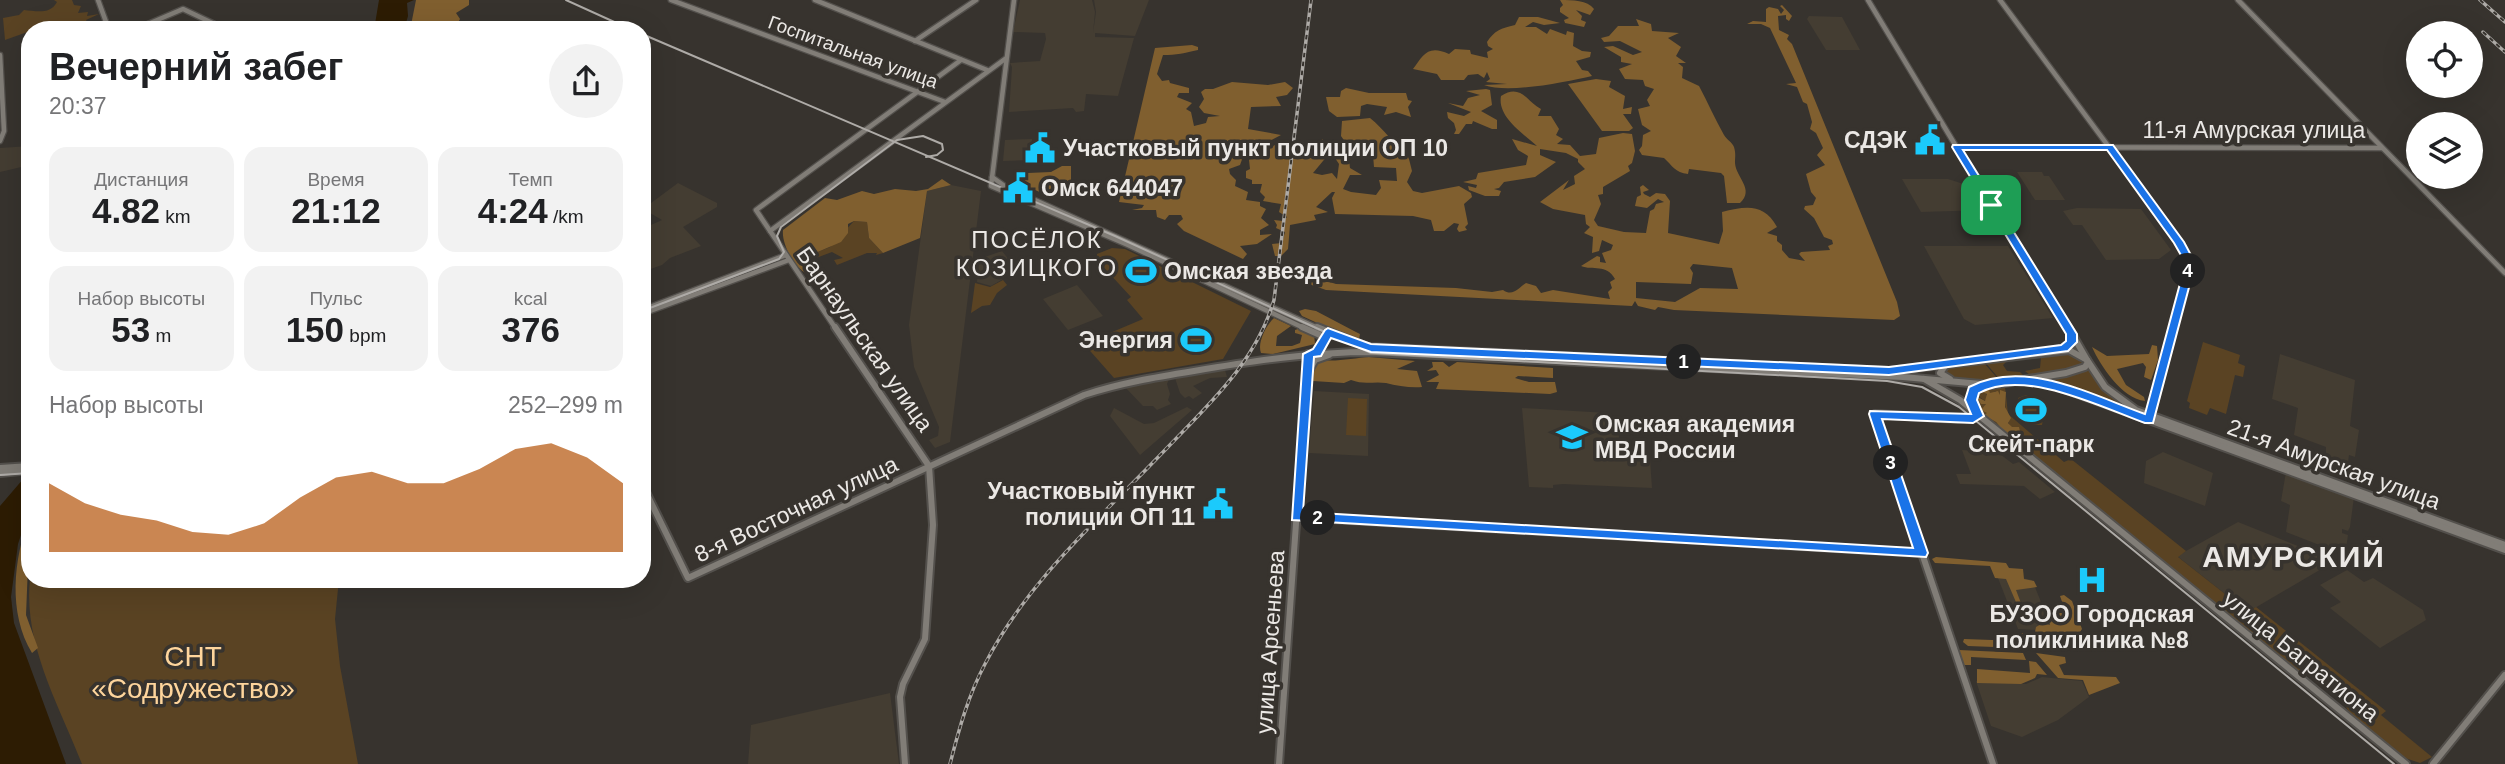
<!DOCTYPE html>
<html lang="ru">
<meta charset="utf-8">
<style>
body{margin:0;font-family:Arial,sans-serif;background:#f2f2f2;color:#202124;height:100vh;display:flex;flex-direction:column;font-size:26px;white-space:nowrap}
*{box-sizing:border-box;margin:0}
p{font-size:23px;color:#757577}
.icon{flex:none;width:38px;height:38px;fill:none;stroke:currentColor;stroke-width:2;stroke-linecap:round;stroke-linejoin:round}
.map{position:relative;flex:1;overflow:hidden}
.side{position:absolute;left:21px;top:21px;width:630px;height:567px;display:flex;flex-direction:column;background:#fff;border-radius:28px;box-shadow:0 7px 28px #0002}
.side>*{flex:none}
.tools{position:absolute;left:2406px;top:21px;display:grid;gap:14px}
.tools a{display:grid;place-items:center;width:77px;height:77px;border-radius:50%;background:#fff;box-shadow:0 7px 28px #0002;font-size:35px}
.pin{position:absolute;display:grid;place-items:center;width:60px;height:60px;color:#fff;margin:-30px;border-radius:14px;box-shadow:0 4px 10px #0006}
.km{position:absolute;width:35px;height:35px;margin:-18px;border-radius:50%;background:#222;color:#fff;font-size:19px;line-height:35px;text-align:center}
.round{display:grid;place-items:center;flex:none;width:74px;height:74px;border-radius:37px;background:#f2f2f2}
.summary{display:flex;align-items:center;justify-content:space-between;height:119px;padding:0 28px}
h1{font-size:38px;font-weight:600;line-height:52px}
.figures{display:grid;grid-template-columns:repeat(3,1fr);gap:10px;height:119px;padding:7px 28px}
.figures div{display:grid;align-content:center;border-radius:18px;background:#f2f2f2;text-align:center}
.figures b{font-size:35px;font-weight:600}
.figures small{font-size:19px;font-weight:400}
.figures p{font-size:19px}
.chart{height:196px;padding:14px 28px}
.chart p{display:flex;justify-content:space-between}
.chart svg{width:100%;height:126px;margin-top:7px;fill:#b45309;opacity:.7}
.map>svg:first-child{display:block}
</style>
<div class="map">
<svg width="2505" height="764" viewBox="0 0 2505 764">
<rect width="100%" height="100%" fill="#37332e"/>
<!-- built -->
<g fill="#443d32">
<polygon points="1020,0 1092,0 1095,12 1093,33 1096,12 1094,0 1149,0 1135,36 1095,33 1095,37 1134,38 1118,96 1086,94 1084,111 1076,112 1073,108 1009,112 1012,67 1010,63 1040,61 1046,39 1045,33 1013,32"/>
<polygon points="1809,16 1842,17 1860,50 1826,50 1807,19"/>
<polygon points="1032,139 1031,160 1003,161 1005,140"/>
<polygon points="30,146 30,165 0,172 0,148"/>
<polygon points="2017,172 2042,172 2044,176 2049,176 2065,200 2035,200"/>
<polygon points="1902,179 1948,179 1973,187 1986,210 1921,212"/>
<polygon points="678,183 717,203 717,207 683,227 701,246 670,258 662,265 642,272 642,229 662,220 643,209"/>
<polygon points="951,185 981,191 950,442 935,448 929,440 938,436 939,427 914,367 909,325 927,191"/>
<polygon points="2077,208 2141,209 2171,250 2159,259 2106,260 2082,225 2073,225 2063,211"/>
<polygon points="1924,246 2008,246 2053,318 1975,325 1964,319"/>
<polygon points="1002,251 1010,261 994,267 1003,279 991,286 977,282 979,259"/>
<polygon points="1077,285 1103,316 1068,330 1043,299"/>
<polygon points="2280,354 2355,380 2350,426 2359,430 2355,457 2349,455 2346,477 2320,467 2326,459 2326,447 2294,435 2298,408 2272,399"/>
<polygon points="1225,370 1227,377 1210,378 1193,386 1202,393 1193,399 1189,396 1185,398 1180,393 1175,378"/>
<polygon points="1169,379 1167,384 1170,394 1168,400 1171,404 1157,410 1153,406 1143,406 1125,387"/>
<polygon points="1314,391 1369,394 1368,456 1309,453"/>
<polygon points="1187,407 1192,410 1140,455 1110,416 1114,408 1144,424 1154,423"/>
<polygon points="1522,408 1608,413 1609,424 1617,424 1621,450 1613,449 1614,457 1650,459 1652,488 1563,484 1553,485 1553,488 1529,487"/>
<polygon points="1962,450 1980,451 1986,456 1996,451 2013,464 2019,462 2055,492 2040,499 2024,486 1960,484 1956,474 1971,474"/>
<polygon points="2163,452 2213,473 2205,506 2144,483 2146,461"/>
<polygon points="2286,472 2354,497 2350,527 2348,531 2342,529 2342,533 2348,535 2345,555 2286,532 2290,505 2281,501"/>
<polygon points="2238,522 2335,561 2248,612 2177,556"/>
<polygon points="2347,570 2364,582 2373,578 2423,610 2426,620 2380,648 2330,608 2341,602 2320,585"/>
<polygon points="1996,573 2032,580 2053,631 2018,629"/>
<polygon points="2042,677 2082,681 2089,697 2058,720 2022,737 1991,726 1976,681 2026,684"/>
<polygon points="890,693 899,764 748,764 751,725"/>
</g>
<!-- green -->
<g fill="#5a4323" fill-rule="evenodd">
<path d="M54 0H72L74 5 81 6 78 13 88 12 87 16 99 14 86 20 89 25 102 23 103 30H55L47 25 5 40 3 18 19 15 24 10C36 11 50 15 57 2Z"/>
<polygon points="854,221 867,222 869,238 883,253 876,255 877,253 867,253 837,265 834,260 843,258 832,252 808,261 805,257 830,247"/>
<polygon points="1112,248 1125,249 1251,311 1223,359 1114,378 1084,344 1143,319 1127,300 1131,297 1097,260 1097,254"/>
<polygon points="1003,280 1007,285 997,293 990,305 982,306 971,313 975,283 990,287"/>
<polygon points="2203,342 2240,355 2238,363 2245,366 2243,377 2235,375 2226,414 2210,408 2207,415 2189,408 2190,403 2187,401"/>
<polygon points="2067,351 2082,359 2083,365 2069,370 2001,381 1985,362 2006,362 2003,365 2007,371 2020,372 2024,376 2030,375 2025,371 2040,368 2041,357"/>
<polygon points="1983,362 2000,381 1950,378 1942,370"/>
<polygon points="2088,369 2103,389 2130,411 2044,381"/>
<path d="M2005 387 2008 414 2064 462 2071 459 2186 551 2178 557 2248 612 2256 607 2386 711 2381 715 2432 757 2420 763 2405 758 2351 714 2345 706 2348 703 2306 670 2301 674 1980 414 1973 397 1983 388ZM1995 391 1999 395H2002L2001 391 2006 392C2005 404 2004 419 2012 428L2019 427V433L2006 434 1984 409 1986 404 1978 399V396L1985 401 1988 398 1986 393 1994 394Z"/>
<path d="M2026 395C2038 398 2045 413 2042 425H2031L2024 418 2018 398Z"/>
<polygon points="1348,398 1367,399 1366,436 1346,435"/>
<path d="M30 579H339L335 619 340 666 358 764H82C59 705 23 644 30 579Z"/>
</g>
<!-- forest -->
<g fill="#805f2f" fill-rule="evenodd">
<polygon points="416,0 469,0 469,5 456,13 460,19 454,30 410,30"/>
<path d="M1560 0C1573 0 1587 0 1594 9L1590 15 1576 10 1582 16 1581 20 1586 22 1584 27 1565 23 1564 20 1569 18 1560 12V8L1563 5Z"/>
<path d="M1782 5 1792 16 1789 21 1786 19V15L1778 16 1779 30 1789 35 1787 39 1792 44 1897 302 1900 316 1894 320 1674 310 1658 307 1655 310 1638 306 1635 301 1632 306 1326 290 1289 277V273H1301L1336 284 1456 288 1492 292 1503 290C1513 297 1518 288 1526 283L1536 286 1541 293 1553 290 1610 299 1608 292 1612 288 1610 282 1615 279C1606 263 1593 271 1581 266L1597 256 1600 257V262L1606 263 1602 253 1611 250 1613 245 1602 240 1599 251 1592 253 1593 237 1584 233 1590 227 1586 224 1585 215 1553 209 1540 202 1569 180 1563 190 1575 184 1574 176 1585 169 1578 162V159L1566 153 1540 149V155L1556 162 1535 177 1504 182 1499 188 1494 189 1501 191 1499 196H1485L1469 190 1468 186 1476 188 1477 185 1463 182 1476 179 1478 173 1526 165 1528 156 1518 150 1512 139 1537 146C1524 134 1497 117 1501 96 1521 83 1527 102 1541 109L1538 116H1551L1559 129 1556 135 1563 139 1557 144 1570 145 1580 156 1596 154 1599 138 1623 133 1632 134 1635 151 1632 163 1628 166 1630 171 1603 187V194L1598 195 1601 204 1594 220 1598 226 1624 232 1646 233 1650 211 1654 209 1656 204 1664 202 1658 199 1647 208 1635 206 1637 197 1641 195 1640 187 1643 185 1649 190 1643 192 1644 194 1650 197 1656 193 1665 194 1670 201 1668 233 1719 244 1723 231 1722 212C1746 206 1764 203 1777 227L1767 233 1777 236V241L1782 245V250L1789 258 1805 261 1799 254 1801 252 1830 250 1828 246 1833 244 1832 240 1824 237 1814 218 1804 209 1805 206 1813 205 1816 198 1811 192 1806 174 1825 165 1817 155 1823 148 1816 133 1810 129 1812 122 1807 104 1803 102 1797 87 1786 84 1796 83 1770 28 1761 24H1747L1753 21 1766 22V9L1769 7 1778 9 1781 14 1784 10 1780 6ZM1693 264 1732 268 1738 289 1700 288 1675 302 1636 298V282L1691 284 1693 273 1690 268Z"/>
<path d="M1519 17H1538L1560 23 1544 25 1533 22 1525 27H1536L1547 34 1550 29 1566 35 1567 31 1574 33 1573 46 1582 51 1591 52 1590 57 1576 61 1582 70 1588 71 1592 76C1566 82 1508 94 1484 85L1507 84 1486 82 1490 79 1487 72 1484 78 1478 74 1468 75 1464 80H1441L1437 74 1413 69C1423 56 1427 44 1449 54L1455 49 1470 50 1471 54 1488 58 1487 52 1493 49 1488 46 1487 42C1494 31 1501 28 1515 25Z"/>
<path d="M1636 19 1651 24 1652 31 1679 33 1668 38 1681 47 1676 56 1686 63H1678L1683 67 1682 78 1699 86C1708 103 1715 119 1724 135 1727 140 1732 142 1734 147 1736 154 1735 157 1735 163 1736 178 1755 189 1740 203H1727L1724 176 1721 173 1689 169 1688 174C1675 173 1672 165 1664 158L1642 155 1639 150 1642 146 1643 135 1651 131 1642 125 1638 109 1650 106 1647 100 1654 89 1645 86 1643 80 1625 79 1619 69 1632 64 1621 62V57L1604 47 1613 46 1633 55 1642 52 1620 41 1604 42 1601 38 1609 36 1618 26H1639Z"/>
<path d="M1192 45 1198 47V50C1185 53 1176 55 1163 55L1157 74 1162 81 1169 80 1170 83 1189 88V93H1179L1177 97 1192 103 1186 109 1191 112 1194 126 1206 123 1208 117 1220 116 1204 113 1199 107 1204 99 1201 92 1205 89H1213L1232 82 1268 85 1285 82 1293 88 1287 95 1276 97 1281 106 1251 107 1248 129 1281 135 1244 154 1240 165 1229 169 1230 174 1236 180 1235 186 1248 192 1246 200 1260 202V206L1266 209 1261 218 1269 225 1260 230V235L1272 234 1257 244 1240 246 1247 254 1243 259 1184 231 1177 224 1183 219 1181 215H1169L1165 220 1157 217 1156 210H1132L1142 208 1144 205 1119 202 1155 48Z"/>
<polygon points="1596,79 1611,81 1609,87 1625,96 1623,109 1632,107 1631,114 1623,114 1633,128 1629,131 1602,131 1568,84"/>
<polygon points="1346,88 1369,93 1406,93 1408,100 1412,101 1408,107 1411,117 1396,112 1384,115 1387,107 1367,104 1361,106 1360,116 1337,117 1329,111 1326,97 1340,97 1341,91"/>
<polygon points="1486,89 1490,90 1492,105 1481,111 1497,120 1497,129 1492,129 1473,121 1472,124 1466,124 1459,134 1454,134 1456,130 1454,123 1448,118 1447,112 1464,116 1471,112 1448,103 1463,106 1468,98 1480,95 1466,91"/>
<path d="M1370 118C1385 130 1392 143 1408 155L1412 171 1407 182 1413 191 1422 193 1459 186 1471 193 1472 197 1464 204 1468 224 1465 227 1467 230 1459 232 1457 229 1459 224 1454 223 1444 231H1434L1431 220 1413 216 1335 214 1332 198 1335 192H1332L1316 207 1328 212 1314 215 1316 220 1290 225 1288 249 1281 256H1275L1272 244 1282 243 1285 232 1276 228 1277 225 1274 220 1283 221 1287 217 1279 212 1281 204 1263 201 1265 197 1260 192 1262 184H1252V180L1246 178V171L1250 169 1249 160 1252 156 1275 145 1280 146 1279 151H1282L1286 148 1284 145 1287 143 1303 147 1309 143 1314 145 1323 139 1322 148 1328 152V155L1313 173 1322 175 1332 173 1337 179 1339 164 1335 158 1336 150 1343 143 1348 146 1341 136 1342 121ZM1364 154 1373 155 1374 167 1396 168 1397 181 1379 180 1381 188 1376 195 1351 192 1343 189 1350 175H1362L1350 168 1349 160Z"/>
<polygon points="1062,166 1071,166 1071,189 1062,183 1042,193 1019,183 1021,177 1028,173 1051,172"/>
<path d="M942 179 951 185 927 191 920 238 883 253 869 238 867 222 854 221 848 224V233L841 242 806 257 819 277C800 279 781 247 783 230L825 198 837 200 862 191 874 194 895 189 916 191 928 189Z"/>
<polygon points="1305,309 1316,311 1354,331 1360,334 1359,339 1348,337 1302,316 1299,311"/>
<path d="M1274 318 1291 326 1277 336 1276 346H1292L1300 343 1302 335 1295 333V330L1301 328 1314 334 1315 344 1273 354 1261 353C1257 343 1266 325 1274 318Z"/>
<path d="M2152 345 2157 346 2158 360 2151 380 2144 377 2146 367 2143 363 2117 369 2126 385 2144 397 2145 401C2122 399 2100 365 2092 347L2107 356 2149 354Z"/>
<path d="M1369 357 1415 361 1397 369 1417 371 1422 387C1411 388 1397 386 1386 383 1374 381 1364 385 1351 380L1344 383 1313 381 1315 363 1319 359C1330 363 1355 358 1369 357Z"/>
<polygon points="1432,362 1443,362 1449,367 1457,362 1553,368 1553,378 1518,376 1515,378 1529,382 1555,382 1557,392 1550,394 1436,389 1439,382 1426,382 1439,375 1436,370 1427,371 1433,367"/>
<polygon points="1985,390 1989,390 1990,393 1998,391 2000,395 2000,390 2006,392 2005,407 2011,418 2008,423 2012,427 2019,427 2021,436 2006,434 1996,422 1984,415 1987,413 1981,410 1986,404 1981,404 1976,396 1985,401 1987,394 1983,392"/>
<path d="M30 516 26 615 38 648 32 653C8 613 13 559 30 516Z"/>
<polygon points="1936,557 2006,563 2009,568 2023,569 2024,579 2034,581 2037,587 2016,590 2027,619 2022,616 2006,579 1995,578 1990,566 1935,563 1932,559"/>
<polygon points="2064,595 2072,601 2082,629 2073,643 2072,649 2056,650 2054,648 2058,643 2023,641 2021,648 1968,646 1963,642 1964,639 2020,641 2018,634 2035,632 2036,627 2043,623 2050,625 2047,614 2049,613 2066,613 2060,596"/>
<polygon points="1959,650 2023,653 2026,660 1971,657 1971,665 1964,665"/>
<polygon points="2036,653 2065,657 2066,663 2059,665 2064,675 2116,677 2120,683 2089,695 2083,680 2058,678"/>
<polygon points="2029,661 2036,662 2047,675 2037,674 2035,678 2021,684 1977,683 1977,669 2030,673"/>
</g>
<!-- water -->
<g fill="#2d1c03">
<polygon points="379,0 414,0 407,3 408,16 404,30 374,30"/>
<polygon points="30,471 30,508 18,544 11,597 14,623 66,764 0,764 0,506"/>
</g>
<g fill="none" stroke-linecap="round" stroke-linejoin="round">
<!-- secondary-far1 casing -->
<g stroke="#53504c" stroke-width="7">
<g id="secondary-far1">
<polyline points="98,0 109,30"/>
<polyline points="671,0 945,102"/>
<polyline points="815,0 987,70"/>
<polyline points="1014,0 991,186 1128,245 1306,329"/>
<polyline points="1868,0 2007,231 2069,329"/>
<polyline points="2000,0 2169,228 2187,257 2187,276 2173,329"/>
<polyline points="2238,0 2505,273"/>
<polyline points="134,30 183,9 227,30"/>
<polyline points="915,41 976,0"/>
<polyline points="0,55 4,131 0,141"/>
<polyline points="1957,147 2382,148"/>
<polyline points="992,177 1006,187 1320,329"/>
<polyline points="770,231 1005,59"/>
<polyline points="642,310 786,255"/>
<polyline points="642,314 789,260"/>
<polyline points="836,329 756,210 961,60"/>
</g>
</g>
<!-- secondary casing -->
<g stroke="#53504c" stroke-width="10">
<g id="secondary">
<polyline points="835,327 929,466 933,525 925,639 903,684 900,697 905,764"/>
<polyline points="1302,327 1320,335 1323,340 1317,353"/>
<polyline points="1317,327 1367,347 1889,371 2069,350 2087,360 2105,387 2136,410 2505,545"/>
<polyline points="2068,327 2087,360"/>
<polyline points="1945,366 1940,373 1950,379"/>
<polyline points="1308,372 1315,360 1329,355"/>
<polyline points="1924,379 1960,400 2406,764"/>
<polyline points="2034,381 2056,386 2505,550"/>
<polyline points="1977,413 1971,395 1983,385"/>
<polyline points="1978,416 1957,419 1875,414 1993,764"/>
<polyline points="2150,418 2174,327"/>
<polyline points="0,468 30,466"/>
<polyline points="0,473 30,470"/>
<path d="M642 484 688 578 1084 395C1120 383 1157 377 1194 371 1253 361 1312 352 1371 352L1903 377 1992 385 2066 373 2085 367 2088 362"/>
<polyline points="1297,517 1921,553"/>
<polyline points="1279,764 1308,354"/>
<polyline points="2433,764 2505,675"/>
</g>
</g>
<!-- secondary-far1 -->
<use href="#secondary-far1" stroke="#817d77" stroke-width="4.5"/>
<!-- secondary -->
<use href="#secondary" stroke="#817d77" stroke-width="6"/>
<!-- tram -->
<g stroke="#aeaba7" stroke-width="2">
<polyline points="566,0 632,30"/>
<polyline points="642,34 1115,236 1371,353 1887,381 1922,387 1959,407 2394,764"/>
<polyline points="642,311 779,259 784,252 777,236 781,227 897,140 923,136 942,144 943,150 937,155 926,157"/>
<polyline points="0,475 30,473"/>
</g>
<!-- rail casing -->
<g stroke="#aeaba7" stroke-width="3.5">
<g id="rail">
<polyline points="2480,0 2505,22"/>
<polyline points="2483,32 2505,52"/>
<path d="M950 764C959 729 968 696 985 664 1028 580 1102 516 1166 449 1209 404 1256 362 1274 300L1311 0"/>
</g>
</g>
<!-- rail -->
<use href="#rail" stroke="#37332e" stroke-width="2" stroke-dasharray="4.5" stroke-linecap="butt"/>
</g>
<!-- route -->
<path fill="#1a73e8" stroke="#fff" stroke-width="2" fill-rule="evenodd" d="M1953 145H2113L2184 242 2192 257V276L2153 423H2145C2101 407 2024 368 1979 393L1977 400 1984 416 1973 423 1882 419 1928 553 1926 557 1292 520 1303 354 1313 349 1325 330 1328 328 1371 344 1889 367 2061 345 2066 341V334L1952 147ZM1963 150H2107L2174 243 2182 257V276L2145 414C2092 395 2025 358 1969 387L1965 400 1971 414 1870 411 1869 414 1913 548 1303 512 1314 357 1321 356 1331 338 1371 352 1889 375 2068 351 2077 342V334Z"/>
<!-- icons -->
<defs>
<g id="civic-bare" transform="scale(2.415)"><path d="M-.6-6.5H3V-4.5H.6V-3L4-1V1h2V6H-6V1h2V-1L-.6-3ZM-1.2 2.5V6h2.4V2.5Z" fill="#1bcafc" stroke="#37332e" stroke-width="2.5" paint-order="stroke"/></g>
<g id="stadium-bare" transform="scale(2.415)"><path d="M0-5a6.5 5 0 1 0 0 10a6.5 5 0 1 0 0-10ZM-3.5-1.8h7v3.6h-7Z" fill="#1bcafc" stroke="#37332e" stroke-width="2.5" paint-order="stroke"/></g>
<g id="university-bare" transform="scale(2.415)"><path d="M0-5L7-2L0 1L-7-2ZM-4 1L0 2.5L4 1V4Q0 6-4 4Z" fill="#1bcafc" stroke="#37332e" stroke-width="2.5" paint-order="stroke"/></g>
<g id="hospital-bare" transform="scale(2.415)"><path d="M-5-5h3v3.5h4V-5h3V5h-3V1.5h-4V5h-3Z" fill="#1bcafc" stroke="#37332e" stroke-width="2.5" paint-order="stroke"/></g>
</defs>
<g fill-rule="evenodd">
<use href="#civic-bare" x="1930" y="140"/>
<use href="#civic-bare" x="1040" y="148"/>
<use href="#civic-bare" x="1018" y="188"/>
<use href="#stadium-bare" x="1141" y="271"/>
<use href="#stadium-bare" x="1196" y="340"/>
<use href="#stadium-bare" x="2031" y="410"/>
<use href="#university-bare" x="1572" y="437"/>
<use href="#civic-bare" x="1218" y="504"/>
<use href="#hospital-bare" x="2092" y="580"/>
</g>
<g text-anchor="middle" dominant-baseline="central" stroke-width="7" stroke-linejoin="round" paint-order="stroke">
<!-- far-street labels -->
<g font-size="19" fill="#ebe8e5" stroke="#37332e">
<text transform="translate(853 52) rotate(20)">Госпитальная улица</text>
</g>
<!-- street labels -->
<g font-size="23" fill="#ebe8e5" stroke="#37332e">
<text x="2254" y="130">11-я Амурская улица</text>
<text transform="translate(865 339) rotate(55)">Барнаульская улица</text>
<text transform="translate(2334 464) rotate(20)">21-я Амурская улица</text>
<text transform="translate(796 509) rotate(-25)">8-я Восточная улица</text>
<text transform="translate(1270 642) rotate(-86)">улица Арсеньева</text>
<text transform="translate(2301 656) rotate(39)">улица Багратиона</text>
</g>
<!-- poi labels -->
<g font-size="23" font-weight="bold" fill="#ebe8e5" stroke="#37332e" text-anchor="start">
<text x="1907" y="140" text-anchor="end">СДЭК</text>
<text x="1063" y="148">Участковый пункт полиции ОП 10</text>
<text x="1041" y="188">Омск 644047</text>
<text x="1164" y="271">Омская звезда</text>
<text x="1173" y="340" text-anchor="end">Энергия</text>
<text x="1595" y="424">Омская академия<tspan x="1595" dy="26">МВД России</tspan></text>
<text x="2031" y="444" text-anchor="middle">Скейт-парк</text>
<text x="1195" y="491" text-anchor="end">Участковый пункт<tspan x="1195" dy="26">полиции ОП 11</tspan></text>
<text x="2092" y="614" text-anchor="middle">БУЗОО Городская<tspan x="2092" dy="26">поликлиника №8</tspan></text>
</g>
<!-- neighbourhood labels -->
<g font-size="24" letter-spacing="2" fill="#ebe8e5" stroke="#37332e">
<text x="1037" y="239">ПОСЁЛОК<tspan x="1037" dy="28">КОЗИЦКОГО</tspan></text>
</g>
<!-- near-park labels -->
<g font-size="28" fill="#fed59c" stroke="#37332e">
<text x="193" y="656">СНТ<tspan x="193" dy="32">«Содружество»</tspan></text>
</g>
<!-- district labels -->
<g font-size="30" font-weight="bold" letter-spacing="2" fill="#ebe8e5" stroke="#37332e">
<text x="2294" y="556">АМУРСКИЙ</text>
</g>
</g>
</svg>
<div class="tools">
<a><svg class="icon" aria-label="locate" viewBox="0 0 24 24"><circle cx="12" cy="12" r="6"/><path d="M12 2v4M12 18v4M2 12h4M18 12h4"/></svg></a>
<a><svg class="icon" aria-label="layers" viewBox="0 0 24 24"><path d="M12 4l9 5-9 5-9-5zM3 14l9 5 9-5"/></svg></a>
</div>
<div class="pin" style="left:1991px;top:205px;background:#1e9e55"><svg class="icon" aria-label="arrive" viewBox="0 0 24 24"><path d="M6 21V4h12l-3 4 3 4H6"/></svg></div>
<b class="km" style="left:1684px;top:362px">1</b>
<b class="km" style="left:1318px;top:518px">2</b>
<b class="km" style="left:1891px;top:463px">3</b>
<b class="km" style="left:2188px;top:271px">4</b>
<section class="side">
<div class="summary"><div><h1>Вечерний забег</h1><p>20:37</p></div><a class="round"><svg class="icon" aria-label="share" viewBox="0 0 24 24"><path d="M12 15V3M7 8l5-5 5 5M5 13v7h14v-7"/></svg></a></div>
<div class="figures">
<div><p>Дистанция</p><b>4.82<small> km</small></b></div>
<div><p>Время</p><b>21:12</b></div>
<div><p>Темп</p><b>4:24<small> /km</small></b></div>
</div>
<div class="figures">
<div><p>Набор высоты</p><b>53<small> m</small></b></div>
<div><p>Пульс</p><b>150<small> bpm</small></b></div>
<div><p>kcal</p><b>376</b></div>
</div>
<div class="chart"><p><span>Набор высоты</span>252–299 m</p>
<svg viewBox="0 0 160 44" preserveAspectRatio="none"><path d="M0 44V20L10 27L20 31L30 33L40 37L50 38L60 34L70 25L80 18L90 16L100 20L110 20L120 15L130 8L140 6L150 11L160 20V44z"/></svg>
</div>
</section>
</div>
